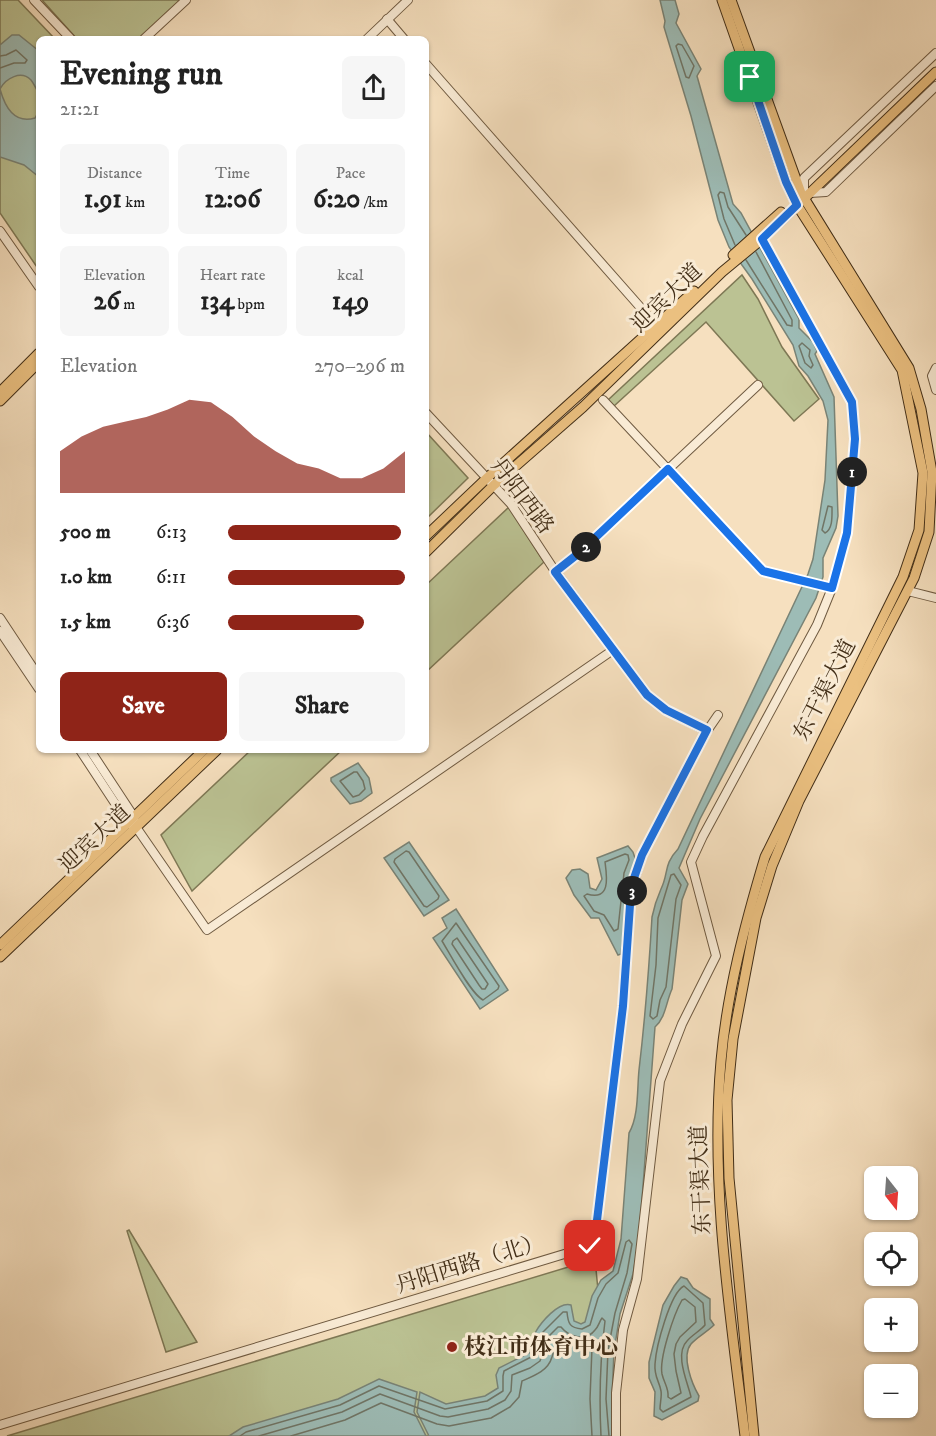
<!DOCTYPE html>
<meta charset="utf-8">
<style>
body{margin:0;font-family:"IM FELL DW Pica","Noto Serif SC",serif;background:#f6f6f6;color:#222;height:100vh;display:flex;flex-direction:column;font-size:22px;white-space:nowrap}
*{box-sizing:border-box;margin:0}
p{font-size:20px;color:#767676}
.icon{flex:none;width:33px;height:33px;fill:none;stroke:currentColor;stroke-width:2;stroke-linecap:round;stroke-linejoin:round}
.map{position:relative;flex:1;overflow:hidden}
.panel{position:absolute;left:36px;top:36px;width:393px;height:717px;display:flex;flex-direction:column;background:#fff;border-radius:9px;box-shadow:0 2px 4px #0004}
.panel>*{flex:none}
.needle{width:39px;rotate:163deg}
.fabs{position:absolute;left:864px;top:1166px;display:grid;gap:12px}
.fabs a{display:grid;place-items:center;width:54px;height:54px;border-radius:9px;background:#fff;box-shadow:0 2px 4px #0004;font-size:30px}
.pin{position:absolute;display:grid;place-items:center;width:51px;height:51px;color:#fff;margin:-26px;border-radius:12px;box-shadow:0 3px 9px #0006}
.km{position:absolute;width:30px;height:30px;margin:-15px;border-radius:50%;background:#222;color:#fff;font-size:16px;line-height:30px;text-align:center}
.round{display:grid;place-items:center;flex:none;width:63px;height:63px;border-radius:9px;background:#f6f6f6}
.headline{display:flex;align-items:center;justify-content:space-between;height:102px;padding:0 24px}
h1{font-size:33px;font-weight:700;line-height:45px}
.metrics{display:grid;grid-template-columns:repeat(3,1fr);gap:9px;height:102px;padding:6px 24px}
.metrics div{display:grid;align-content:center;border-radius:9px;background:#f6f6f6;text-align:center}
.metrics b{font-size:26px;font-weight:700}
.metrics small{font-size:16px;font-weight:400}
.metrics p{font-size:16px}
.chart{height:168px;padding:12px 24px}
.chart p{display:flex;justify-content:space-between}
.chart svg{width:100%;height:108px;margin-top:6px;fill:#8f2418;opacity:.7}
.cta{display:flex;gap:12px;margin-top:auto;padding:12px 24px}
.cta a{flex:1;height:69px;border-radius:9px;background:#8f2418;color:#fff;font-size:24px;font-weight:700;line-height:69px;text-align:center}
.cta a+a{background:#f6f6f6;color:#222}
ul{padding:0 24px;list-style:none;font-size:20px}
li{display:grid;grid-template-columns:96px 72px 1fr;align-items:center;height:45px}
li i{height:15px;border-radius:8px;background:#8f2418}
.map>svg:first-child{display:block}
</style>
<div class="map">
<svg width="936" height="1436" viewBox="0 0 936 1436">
<rect width="100%" height="100%" fill="#f6e0bf"/>
<filter id="stains"><feTurbulence type="fractalNoise" baseFrequency=".00333" numOctaves="4"/><feColorMatrix values="0 0 0 0 .2 0 0 0 0 .09 0 0 0 0 .02 0 0 0 .5 -.17"/></filter>
<radialGradient id="worn" r=".72"><stop offset=".6" stop-color="#630" stop-opacity="0"/><stop offset="1" stop-color="#630" stop-opacity=".3"/></radialGradient>
<!-- green -->
<g fill="#bbc293" stroke="#7e7855" stroke-width="1.5">
<polygon points="0,0 18,0 55,39 39,39 39,270 0,213"/>
<polygon points="42,0 181,0 140,39 77,39"/>
<polygon points="742,275 758,299 782,347 819,399 794,421 706,322 614,406 608,400"/>
<polygon points="426,432 468,478 426,519"/>
<polygon points="509,507 544,562 426,672 426,585"/>
<polygon points="251,750 342,750 192,891 161,835"/>
<polygon points="129,1230 197,1342 166,1352 127,1231"/>
<polygon points="595,1259 612,1436 7,1436"/>
</g>
<!-- water -->
<g fill="#9dbcb6" stroke="#798376" stroke-width="1.5">
<path d="M660 0H675L679 14 676 23 701 69 697 76 733 204 741 213 799 319V328L813 342 817 351 815 354 834 397 838 516 836 528 823 558V577L816 598 700 819 679 868 688 884 682 900 672 989C666 1002 666 1017 655 1027L639 1239 633 1274 620 1314 614 1351 612 1399 614 1436H429L417 1412 420 1392 446 1404 485 1396 498 1388 496 1375 499 1368 531 1352C532 1345 532 1339 535 1333 541 1322 559 1301 571 1305L574 1321 581 1324 585 1322 592 1296 601 1280 613 1271 621 1239 629 1133C639 1116 637 1089 639 1070 645 1019 649 968 652 917 654 907 657 898 661 889 669 873 663 865 678 849L808 574 813 559 825 480 828 420 823 401 808 376 799 366 793 345 752 279 729 247 718 220 691 116 664 27 665 21Z"/>
<path d="M12 35H19L39 51V94C37 90 34 84 31 80 21 70 6 78 0 89 5 107 14 124 35 118L39 111V177L24 165 0 157V45Z"/>
<polygon points="358,763 369,778 372,793 361,801 350,804 331,781 331,778"/>
<polygon points="409,842 449,900 424,916 384,858"/>
<polygon points="628,846 633,852 636,861 630,874 621,954 618,955 599,918 591,918 574,895 566,878 572,870 580,869 588,874 590,888 596,890 602,879 597,858"/>
<polygon points="456,909 508,990 480,1009 433,938 447,928 442,918"/>
<path d="M681 1277 687 1279 693 1288 710 1299V1319L714 1325C707 1332 697 1337 691 1344 681 1356 692 1384 699 1396L698 1401 662 1420 654 1416 655 1392 649 1378V1362L663 1305 674 1286Z"/>
<polygon points="379,1379 417,1392 414,1412 426,1436 229,1436 243,1427 338,1399"/>
</g>
<g fill="none" stroke-linecap="round" stroke-linejoin="round">
<!-- shore -->
<g stroke="#707566" stroke-width="1.5">
<polygon points="678,44 682,45 694,66 689,78 686,77 676,46"/>
<polyline points="0,56 6,55 16,50 27,60 25,63 14,63 0,68"/>
<polyline points="735,245 724,219 718,195 720,192 724,193 728,207 746,235"/>
<polyline points="746,260 787,325 792,326 792,320 756,252"/>
<polygon points="802,343 810,350 809,356 813,365 811,368 805,363 799,346"/>
<path d="M828 506 832 507C832 516 833 529 825 533L822 530Z"/>
<polygon points="354,772 357,772 363,781 365,789 359,795 353,797 340,781"/>
<polygon points="406,851 409,852 439,896 438,899 427,907 424,906 394,862 395,859"/>
<path d="M625 854 628 855 629 860 624 873 618 929 614 931 604 915 594 911 584 896 587 894C611 901 607 877 605 862Z"/>
<polygon points="674,874 681,885 676,899 666,987 660,1000 657,1016 653,1019 650,1016 656,965 658,918 671,875"/>
<path d="M456 923 499 986 498 989 483 1000C471 994 450 954 442 941Z"/>
<polygon points="457,938 488,984 485,989 482,989 479,985 452,944 453,941"/>
<path d="M684 1286 703 1303 705 1325C700 1331 692 1335 687 1341 674 1354 688 1383 691 1397L663 1412 660 1409C660 1403 662 1396 661 1391 659 1380 654 1377 655 1364 656 1347 670 1293 684 1286Z"/>
<path d="M685 1299 695 1307 696 1322 680 1337 676 1344 674 1354 676 1371 681 1393 671 1399 668 1397C669 1388 664 1383 662 1374 659 1358 674 1314 682 1300Z"/>
<path d="M240 1436 246 1432 340 1405 379 1386 445 1409 487 1401 503 1391V1376L504 1371 535 1355 542 1333 563 1312H567C568 1324 570 1328 582 1329L590 1325 598 1298 606 1284 618 1273 626 1242 629 1240 632 1244 627 1273 615 1313 608 1350 606 1399 609 1436"/>
<path d="M259 1436 342 1412 380 1394 440 1416 448 1417 488 1409 505 1400 511 1391 512 1375 530 1368 540 1361 548 1337 558 1327H561C569 1337 586 1342 595 1330 599 1326 599 1322 602 1318L605 1321C600 1360 599 1397 601 1436"/>
<path d="M291 1436 345 1420 381 1403 437 1424 449 1426 491 1418 510 1407 519 1397 522 1381C534 1376 548 1371 552 1357 555 1350 554 1344 559 1339L575 1345H589L592 1347 590 1399 592 1436"/>
</g>
<!-- minor casing -->
<g stroke="#6f5a41" stroke-width="10">
<g id="minor">
<polyline points="34,0 71,39"/>
<polyline points="387,19 404,39"/>
<polyline points="144,39 186,0"/>
<polyline points="367,39 408,0"/>
<polyline points="426,64 648,316"/>
<polyline points="804,191 804,178 936,53"/>
<polyline points="810,193 826,192 936,86"/>
<polyline points="0,231 39,287"/>
<polyline points="936,368 932,376 936,390"/>
<polyline points="603,400 763,571 832,588"/>
<polyline points="426,413 511,504 553,568 647,695 666,710 707,731"/>
<polyline points="555,572 579,553 758,385"/>
<polyline points="908,591 936,598"/>
<polyline points="0,618 39,677"/>
<polyline points="0,631 39,689"/>
<polyline points="80,750 128,823 132,825"/>
<polyline points="90,750 134,817 136,827 207,930 613,650"/>
<polyline points="0,1425 594,1245 623,1006 630,905 634,881 642,855 707,731 718,715"/>
<polyline points="616,1436 616,1393 623,1330 637,1279 660,1081 682,1024 716,956 691,862 703,836 817,625 832,588 847,533 855,439 852,402 762,239"/>
</g>
</g>
<!-- major casing -->
<g stroke="#422e17" stroke-width="11">
<g id="major">
<path d="M722 0 786 182 797 205 902 370 923 473 919 530 903 577 765 857C745 924 727 992 721 1061 710 1186 730 1312 745 1436"/>
<polyline points="731,0 801,193 909,368 921,409 932,472 929,532 914,578 799,801 772,866 756,918 733,1039 727,1100 729,1178 754,1436"/>
<polyline points="733,255 781,212"/>
<polyline points="0,392 39,353"/>
<polyline points="0,401 39,362"/>
<polyline points="426,536 488,477 694,291"/>
<polyline points="426,552 494,485 583,407 722,272 762,239 936,72"/>
<polyline points="0,945 204,750"/>
<polyline points="0,957 217,750"/>
</g>
</g>
<!-- minor -->
<use href="#minor" stroke="#f9ebd5" stroke-width="8"/>
<!-- major -->
<use href="#major" stroke="#ebc080" stroke-width="9"/>
</g>
<g fill="none" stroke-linecap="round" stroke-linejoin="round">
<!-- route casing -->
<g stroke="#fff" stroke-width="12">
<polyline id="route" points="590,1246 594,1245 623,1006 630,905 633,881 642,855 707,730 666,710 647,695 555,572 579,553 668,469 763,571 832,588 847,533 855,439 852,402 762,239 797,205 786,182 750,77"/>
</g>
<!-- route -->
<use href="#route" stroke="#1a73e8" stroke-width="8"/>
</g>
<!-- markers -->
<circle fill="#8f2418" stroke="#f9ebd5" stroke-width="2" cx="452" cy="1347" r="6"/>
<g text-anchor="middle" dominant-baseline="central" stroke-width="6" stroke-linejoin="round" paint-order="stroke">
<!-- street labels -->
<g font-size="22" fill="#422e17" stroke="#f9ebd5">
<text transform="translate(667 298) rotate(-44)">迎宾大道</text>
<text transform="translate(522 496) rotate(53)">丹阳西路</text>
<text transform="translate(825 690) rotate(-63)">东干渠大道</text>
<text transform="translate(95 839) rotate(-43)">迎宾大道</text>
<text transform="translate(701 1180) rotate(-92)">东干渠大道</text>
<text transform="translate(470 1264) rotate(-17)">丹阳西路（北）</text>
</g>
<!-- poi labels -->
<g font-size="22" font-weight="bold" fill="#422e17" stroke="#f9ebd5" text-anchor="start">
<text x="464" y="1347">枝江市体育中心</text>
</g>
</g>
<rect width="100%" height="100%" filter="url(#stains)"/>
<rect width="100%" height="100%" fill="url(#worn)"/>
</svg>
<div class="fabs">
<a><svg class="needle" viewBox="-14 -14 28 28"><path d="M0-13l5 13h-10z" fill="#e53935"/><path d="M0 13l5-13h-10z" fill="#767676"/></svg></a>
<a><svg class="icon" aria-label="locate" viewBox="0 0 24 24"><circle cx="12" cy="12" r="6"/><path d="M12 2v4M12 18v4M2 12h4M18 12h4"/></svg></a>
<a>+</a>
<a>−</a>
</div>
<div class="pin" style="left:750px;top:77px;background:#1e9e55"><svg class="icon" aria-label="arrive" viewBox="0 0 24 24"><path d="M6 21V4h12l-3 4 3 4H6"/></svg></div>
<div class="pin" style="left:590px;top:1246px;background:#d93025"><svg class="icon" aria-label="check" viewBox="0 0 24 24"><path d="M5 12l5 5 9-10"/></svg></div>
<b class="km" style="left:852px;top:472px">1</b>
<b class="km" style="left:586px;top:547px">2</b>
<b class="km" style="left:632px;top:891px">3</b>
<section class="panel">
<div class="headline"><div><h1>Evening run</h1><p>21:21</p></div><a class="round"><svg class="icon" aria-label="share" viewBox="0 0 24 24"><path d="M12 15V3M7 8l5-5 5 5M5 13v7h14v-7"/></svg></a></div>
<div class="metrics">
<div><p>Distance</p><b>1.91<small> km</small></b></div>
<div><p>Time</p><b>12:06</b></div>
<div><p>Pace</p><b>6:20<small> /km</small></b></div>
</div>
<div class="metrics">
<div><p>Elevation</p><b>26<small> m</small></b></div>
<div><p>Heart rate</p><b>134<small> bpm</small></b></div>
<div><p>kcal</p><b>149</b></div>
</div>
<div class="chart"><p><span>Elevation</span>270–296 m</p>
<svg viewBox="0 0 160 44" preserveAspectRatio="none"><path d="M0 44V27L10 21L20 17L30 15L40 13L50 10L60 6L70 7L80 13L90 21L100 27L110 32L120 34L130 38L140 38L150 34L160 27V44z"/></svg>
</div>
<ul>
<li><b>500 m</b>6:13<i style="width:98%"></i></li>
<li><b>1.0 km</b>6:11<i style="width:100%"></i></li>
<li><b>1.5 km</b>6:36<i style="width:77%"></i></li>
</ul>
<div class="cta"><a>Save</a><a>Share</a></div>
</section>
</div>
